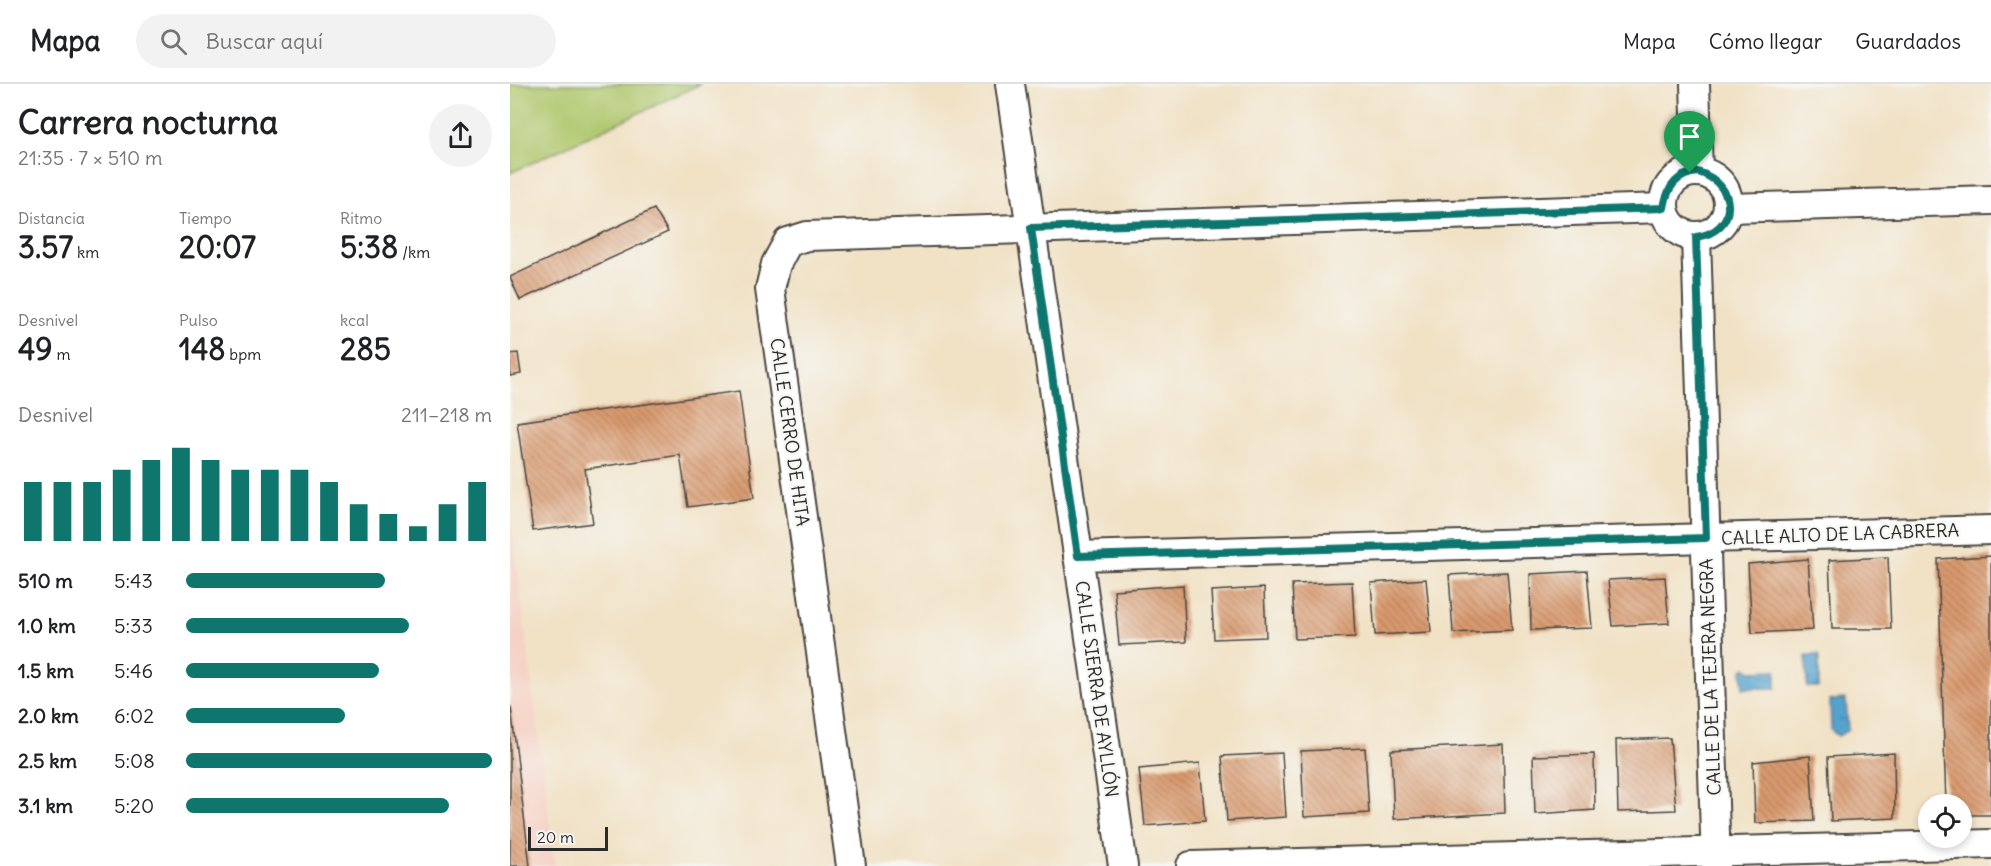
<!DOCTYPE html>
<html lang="es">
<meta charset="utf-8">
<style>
body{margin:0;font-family:Delius,sans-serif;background:#f2f2f2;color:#202124;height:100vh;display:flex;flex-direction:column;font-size:22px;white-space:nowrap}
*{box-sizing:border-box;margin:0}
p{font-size:20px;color:#757577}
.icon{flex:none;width:33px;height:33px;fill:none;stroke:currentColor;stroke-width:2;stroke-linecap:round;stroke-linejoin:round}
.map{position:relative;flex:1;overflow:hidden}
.panel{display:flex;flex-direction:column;background:#fff;width:510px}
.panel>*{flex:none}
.controls{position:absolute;left:1408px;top:710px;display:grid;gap:12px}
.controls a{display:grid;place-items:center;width:54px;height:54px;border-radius:50%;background:#fff;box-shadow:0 3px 9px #0003;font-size:30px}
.scale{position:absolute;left:18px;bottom:15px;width:80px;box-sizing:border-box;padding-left:6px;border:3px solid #2b2b2b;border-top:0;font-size:16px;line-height:21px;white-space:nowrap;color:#2b2b2b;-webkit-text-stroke:4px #f6f6f2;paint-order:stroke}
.pin{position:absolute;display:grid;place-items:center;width:51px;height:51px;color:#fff;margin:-62px -26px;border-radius:50% 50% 50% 0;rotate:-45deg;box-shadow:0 0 6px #0007}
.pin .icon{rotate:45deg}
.round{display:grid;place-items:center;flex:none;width:63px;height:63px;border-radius:32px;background:#f2f2f2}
.overview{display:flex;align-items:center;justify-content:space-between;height:102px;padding:0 18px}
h1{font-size:33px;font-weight:800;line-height:45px}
.metrics{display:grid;grid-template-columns:repeat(3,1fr);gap:9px;height:102px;padding:6px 18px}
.metrics div{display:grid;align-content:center}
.metrics b{font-size:30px;font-weight:800}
.metrics small{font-size:16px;font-weight:400}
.metrics p{font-size:16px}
.chart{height:168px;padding:12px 18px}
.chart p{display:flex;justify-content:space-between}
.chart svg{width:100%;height:108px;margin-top:6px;stroke:#0f766e;stroke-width:6}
ul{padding:0 18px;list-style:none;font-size:20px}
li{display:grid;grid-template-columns:96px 72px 1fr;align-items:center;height:45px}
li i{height:15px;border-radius:8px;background:#0f766e}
header{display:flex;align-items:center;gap:36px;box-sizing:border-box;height:84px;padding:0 30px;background:#fff;border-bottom:2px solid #e0e0e0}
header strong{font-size:28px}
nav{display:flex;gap:33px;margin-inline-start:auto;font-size:21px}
.search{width:420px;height:54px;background:#f2f2f2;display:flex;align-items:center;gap:15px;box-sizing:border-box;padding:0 21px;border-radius:33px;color:#757577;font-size:22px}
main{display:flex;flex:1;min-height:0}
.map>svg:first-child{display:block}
</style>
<header>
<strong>Mapa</strong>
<div class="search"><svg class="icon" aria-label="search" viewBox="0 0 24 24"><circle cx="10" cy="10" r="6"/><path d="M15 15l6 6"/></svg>Buscar aquí</div>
<nav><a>Mapa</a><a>Cómo llegar</a><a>Guardados</a></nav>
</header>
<main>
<section class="panel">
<div class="overview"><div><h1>Carrera nocturna</h1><p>21:35 · 7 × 510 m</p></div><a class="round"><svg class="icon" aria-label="share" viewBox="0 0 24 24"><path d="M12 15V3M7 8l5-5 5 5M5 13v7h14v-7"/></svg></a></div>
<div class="metrics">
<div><p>Distancia</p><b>3.57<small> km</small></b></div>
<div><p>Tiempo</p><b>20:07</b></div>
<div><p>Ritmo</p><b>5:38<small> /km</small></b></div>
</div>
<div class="metrics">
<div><p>Desnivel</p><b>49<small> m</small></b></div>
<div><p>Pulso</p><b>148<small> bpm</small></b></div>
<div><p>kcal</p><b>285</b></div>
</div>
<div class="chart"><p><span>Desnivel</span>211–218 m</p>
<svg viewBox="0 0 160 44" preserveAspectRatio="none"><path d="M5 44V20M15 44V20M25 44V20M35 44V15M45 44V11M55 44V6M65 44V11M75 44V15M85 44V15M95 44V15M105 44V20M115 44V29M125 44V33M135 44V38M145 44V29M155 44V20"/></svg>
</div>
<ul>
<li><b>510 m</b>5:43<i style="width:65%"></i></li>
<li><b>1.0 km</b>5:33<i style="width:73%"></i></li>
<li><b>1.5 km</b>5:46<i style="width:63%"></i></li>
<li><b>2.0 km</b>6:02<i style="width:52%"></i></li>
<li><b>2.5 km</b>5:08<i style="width:100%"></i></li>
<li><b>3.1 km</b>5:20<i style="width:86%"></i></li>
</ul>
</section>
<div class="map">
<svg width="1481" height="782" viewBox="0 0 1481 782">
<defs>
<pattern id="water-ripples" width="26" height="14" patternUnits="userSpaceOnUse" patternTransform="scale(1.5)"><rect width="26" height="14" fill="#54a2cd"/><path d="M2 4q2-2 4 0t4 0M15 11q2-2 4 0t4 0" fill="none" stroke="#4684a7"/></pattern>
<pattern id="building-back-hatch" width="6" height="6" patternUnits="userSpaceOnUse" patternTransform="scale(1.5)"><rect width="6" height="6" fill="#d99a6e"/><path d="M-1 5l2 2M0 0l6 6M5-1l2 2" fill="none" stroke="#b07e5b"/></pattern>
</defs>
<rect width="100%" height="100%" fill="#f6f6f2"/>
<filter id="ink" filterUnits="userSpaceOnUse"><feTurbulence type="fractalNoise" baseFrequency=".0167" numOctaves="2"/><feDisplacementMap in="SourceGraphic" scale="12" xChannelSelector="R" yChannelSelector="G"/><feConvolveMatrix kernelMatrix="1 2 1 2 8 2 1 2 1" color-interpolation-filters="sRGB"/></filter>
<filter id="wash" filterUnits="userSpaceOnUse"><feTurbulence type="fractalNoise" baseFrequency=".008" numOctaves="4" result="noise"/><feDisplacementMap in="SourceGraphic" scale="24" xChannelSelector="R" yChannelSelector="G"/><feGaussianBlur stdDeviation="1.35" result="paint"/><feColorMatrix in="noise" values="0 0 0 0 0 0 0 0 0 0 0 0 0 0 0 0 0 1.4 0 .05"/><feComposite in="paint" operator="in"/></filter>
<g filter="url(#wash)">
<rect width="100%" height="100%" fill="#f1e2c6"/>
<!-- built -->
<polygon fill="#f6d1c5" points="0,428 45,778 45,782 0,782"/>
<!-- grass -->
<polygon fill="#b0c86e" stroke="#6e7a4c" stroke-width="1.5" points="0,0 191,0 0,89"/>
<!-- water -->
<g fill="url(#water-ripples)" stroke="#40667c" stroke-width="1.5">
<polygon points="1296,571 1309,571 1309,603 1297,603"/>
<polygon points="1236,583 1241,587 1266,586 1266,604 1233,604 1232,586"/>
<polygon points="1336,615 1338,646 1328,652 1321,646 1320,616"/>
</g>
<g id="blocks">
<!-- building -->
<g fill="url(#building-back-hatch)">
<polygon points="144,125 158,148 10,216 0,193"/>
<polygon points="8,269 11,290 0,292 0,270"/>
<polygon points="229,307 244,414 178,423 170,371 75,385 83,439 23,447 7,338"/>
<polygon points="1481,472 1481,731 1452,731 1452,720 1436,720 1428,475"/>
<polygon points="1378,473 1381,545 1322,545 1319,476"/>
<polygon points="1298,475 1303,546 1242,549 1238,480"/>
<polygon points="1077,487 1082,544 1021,546 1020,490"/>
<polygon points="997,488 1002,546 943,549 939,491"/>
<polygon points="1155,493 1159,539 1103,542 1098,496"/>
<polygon points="916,495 921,548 865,551 861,499"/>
<polygon points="842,498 845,553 785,555 782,500"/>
<polygon points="673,501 676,558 609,561 604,506"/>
<polygon points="754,504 756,553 704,555 701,507"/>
<polygon points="0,623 1,623 20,782 0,782"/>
<polygon points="1160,654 1166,726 1108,728 1106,656"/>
<polygon points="993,660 995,729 884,735 881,666"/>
<polygon points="855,664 859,729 794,733 791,667"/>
<polygon points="772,669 776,733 717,737 712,672"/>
<polygon points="1384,669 1385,734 1321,737 1318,673"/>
<polygon points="1084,670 1085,726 1025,730 1023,672"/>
<polygon points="1300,672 1304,737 1245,739 1243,678"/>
<polygon points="690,679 695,737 635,742 629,685"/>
</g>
</g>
</g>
<g filter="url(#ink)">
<use href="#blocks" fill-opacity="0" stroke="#494642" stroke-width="1.5"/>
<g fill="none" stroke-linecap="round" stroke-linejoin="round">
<!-- street casing -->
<g stroke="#494642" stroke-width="32">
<g id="street">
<polyline points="500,0 613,782"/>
<polyline points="1185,0 1188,88"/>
<circle cx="1186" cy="120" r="32"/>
<polyline points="1219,124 1481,116"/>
<polyline points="1186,153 1206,782"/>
<polyline points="568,472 1481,446"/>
<polyline points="341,782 260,205 266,180 278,158 297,152 1154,124"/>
<polyline points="681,782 1481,760"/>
</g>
</g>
<!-- street -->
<use href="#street" stroke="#fff" stroke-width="28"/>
</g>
</g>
<g fill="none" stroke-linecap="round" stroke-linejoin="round" filter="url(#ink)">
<!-- route casing -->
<g stroke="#fff" stroke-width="12">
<path id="route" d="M1188 88C1228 100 1229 147 1186 153L1196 454 568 472 521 144 1154 124C1157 104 1166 90 1188 88Z"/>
</g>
<!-- route -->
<use href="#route" stroke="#0f766e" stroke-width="8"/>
</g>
<g text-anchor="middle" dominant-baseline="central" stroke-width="4.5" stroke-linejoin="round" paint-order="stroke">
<!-- street labels -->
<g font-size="18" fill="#2b2b2b" stroke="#f6f6f2">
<text transform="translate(280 348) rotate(82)">CALLE CERRO DE HITA</text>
<text transform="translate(1330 450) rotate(-2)">CALLE ALTO DE LA CABRERA</text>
<text transform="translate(1200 593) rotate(-92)">CALLE DE LA TEJERA NEGRA</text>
<text transform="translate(587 605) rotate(82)">CALLE SIERRA DE AYLLÓN</text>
</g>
</g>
</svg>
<div class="controls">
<a><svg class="icon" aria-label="locate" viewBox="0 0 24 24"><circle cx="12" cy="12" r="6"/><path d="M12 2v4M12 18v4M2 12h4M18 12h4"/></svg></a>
</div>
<div class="scale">20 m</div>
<div class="pin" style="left:1180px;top:89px;background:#1e9e55"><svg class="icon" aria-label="arrive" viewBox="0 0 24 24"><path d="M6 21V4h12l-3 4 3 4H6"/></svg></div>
</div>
</main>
